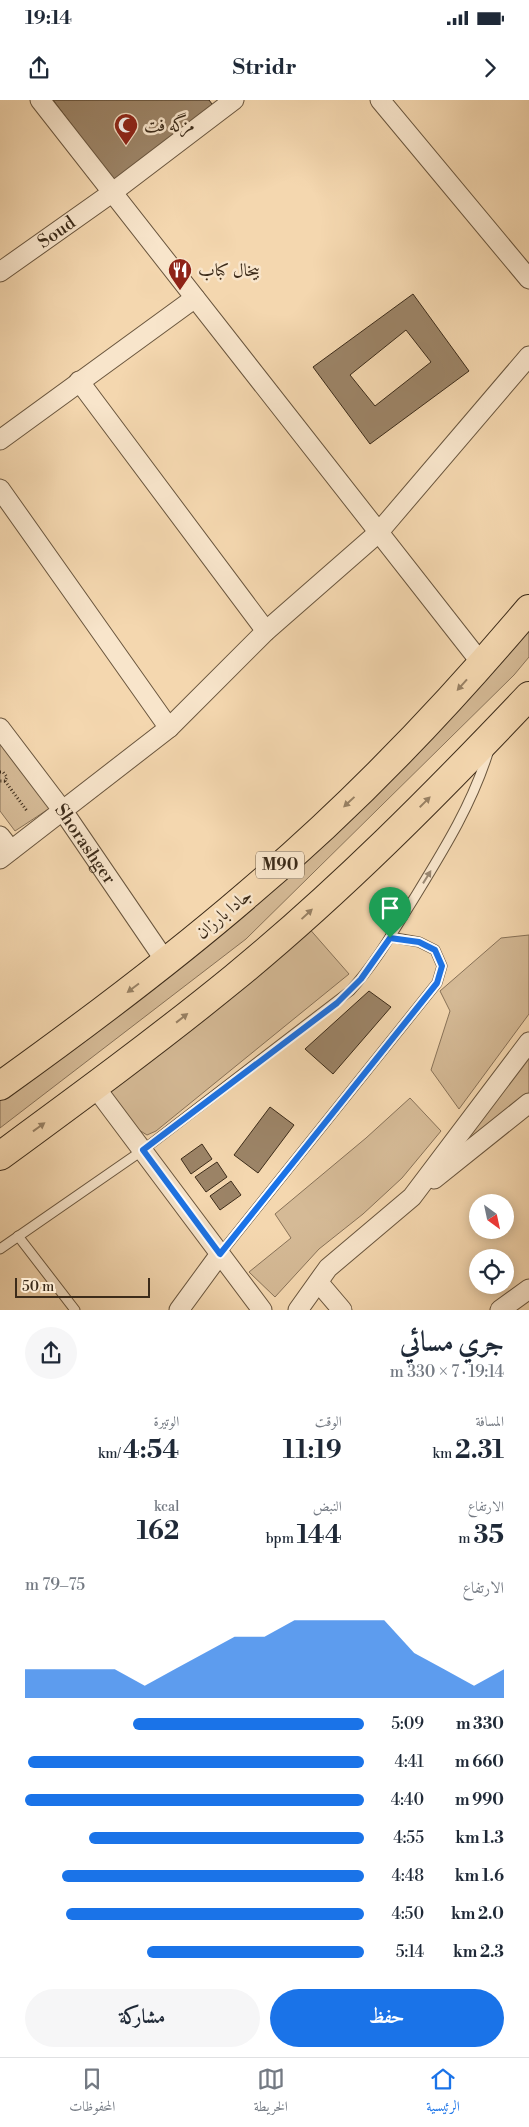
<!DOCTYPE html>
<html lang="ar">
<meta charset="utf-8">
<style>
body{margin:0;font-family:"Libre Bodoni",Amiri,serif;background:#f6f6f7;color:#1f2937;direction:rtl;height:100vh;display:flex;flex-direction:column;font-size:19px;white-space:nowrap}
*{box-sizing:border-box;margin:0}
p{font-size:16px;color:#747a83}
.icon{flex:none;width:28px;height:28px;fill:none;stroke:currentColor;stroke-width:2;stroke-linecap:round;stroke-linejoin:round}
.map{position:relative;height:1210px;overflow:hidden;direction:ltr}
.side{display:flex;flex-direction:column;background:#fff;flex:1}
.side>*{flex:none}
.needle{width:32px;rotate:147deg}
.fabs{position:absolute;left:469px;top:1094px;display:grid;gap:10px}
.fabs a{display:grid;place-items:center;width:45px;height:45px;border-radius:50%;background:#fff;box-shadow:0 2px 12px #0003;font-size:25px}
.scale{position:absolute;left:15px;bottom:12px;width:135px;box-sizing:border-box;padding-left:5px;border:2px solid #3c2b19;border-top:0;font-size:14px;line-height:18px;white-space:nowrap;color:#3c2b19;-webkit-text-stroke:4px #f8e5cb;paint-order:stroke}
.pin{position:absolute;display:grid;place-items:center;width:42px;height:42px;color:#fff;margin:-51px -21px;border-radius:50% 50% 50% 0;rotate:-45deg;box-shadow:0 0 5px #0007}
.pin .icon{rotate:45deg}
.round{display:grid;place-items:center;flex:none;width:52px;height:52px;border-radius:26px;background:#f6f6f7}
.head{display:flex;align-items:center;justify-content:space-between;height:85px;padding:0 25px}
h1{font-size:28px;font-weight:800;line-height:38px}
.metrics{display:grid;grid-template-columns:repeat(3,1fr);gap:8px;height:85px;padding:5px 25px}
.metrics div{display:grid;align-content:center}
.metrics b{font-size:25px;font-weight:800}
.metrics small{font-size:14px;font-weight:400}
.metrics p{font-size:14px}
.chart{height:140px;padding:10px 25px}
.chart p{display:flex;justify-content:space-between}
.chart svg{width:100%;height:90px;margin-top:5px;fill:#1a73e8;opacity:.7}
.cta{display:flex;gap:10px;margin-top:auto;padding:10px 25px}
.cta a{flex:1;height:58px;border-radius:30px;background:#1a73e8;color:#fff;font-size:20px;font-weight:800;line-height:58px;text-align:center}
.cta a+a{background:#f6f6f7;color:#1f2937}
ul{padding:0 25px;list-style:none;font-size:16px}
li{display:grid;grid-template-columns:80px 60px 1fr;align-items:center;height:38px}
li i{height:12px;border-radius:6px;background:#1a73e8}
.status{display:flex;justify-content:space-between;align-items:center;height:35px;padding:0 25px;background:#fff;direction:ltr}
.status svg{height:14px;fill:currentColor}
header{display:flex;justify-content:space-between;align-items:center;height:65px;padding:0 25px;background:#fff;font-size:22px;font-weight:800}
.tabs{display:flex;justify-content:space-around;align-items:center;height:70px;border-top:1px solid #e0e1e3;background:#fff;font-size:14px;color:#747a83}
.tabs a{display:grid;justify-items:center;gap:2px}
.tabs .current{color:#1a73e8}
.map>svg:first-child{display:block}
</style>
<div class="status"><b>19:14</b><svg viewBox="0 0 49 12"><path d="M0 12V9h3v3zM5 12V6h3v6zM10 12V3h3v9zM15 12V0h3v12zM26 1h20v11H26zM47 4h2v5h-2z"/></svg></div>
<header><svg class="icon" aria-label="forward" viewBox="0 0 24 24"><path d="M9 5l7 7-7 7"/></svg>Stridr<svg class="icon" aria-label="share" viewBox="0 0 24 24"><path d="M12 15V3M7 8l5-5 5 5M5 13v7h14v-7"/></svg></header>
<div class="map">
<svg width="529" height="1210" viewBox="0 0 529 1210">
<rect width="100%" height="100%" fill="#f4d7af"/>
<filter id="stains"><feTurbulence type="fractalNoise" baseFrequency=".004" numOctaves="4"/><feColorMatrix values="0 0 0 0 .2 0 0 0 0 .09 0 0 0 0 .02 0 0 0 .5 -.17"/></filter>
<radialGradient id="worn" r=".72"><stop offset=".6" stop-color="#630" stop-opacity="0"/><stop offset="1" stop-color="#630" stop-opacity=".3"/></radialGradient>
<!-- green -->
<g fill="#d5ba96" stroke="#887258">
<polygon points="529,524 529,557 514,575 246,839 0,1028 0,995 194,853"/>
<polygon points="0,644 50,708 15,731 0,711"/>
<polygon points="307,826 349,874 156,1031 147,1035 139,1030 106,988"/>
<polygon points="529,835 529,914 459,1009 431,970 450,911 440,891 501,838"/>
<polygon points="529,942 529,1003 412,1097"/>
<polygon points="410,998 441,1031 402,1078 363,1114 319,1149 275,1197 249,1172 291,1138 275,1114 366,1038"/>
</g>
<!-- building -->
<g fill="#9c8467" stroke="#3c2b19" fill-rule="evenodd">
<polygon points="53,0 209,0 215,8 116,83"/>
<path d="M413 194 469 271 370 344 313 267ZM406 230 431 262 375 306 350 275Z"/>
<polygon points="369,891 391,907 333,974 305,949"/>
<polygon points="270,1007 294,1025 258,1073 234,1055"/>
<polygon points="202,1044 212,1059 191,1074 181,1059"/>
<polygon points="217,1062 227,1077 206,1092 195,1077"/>
<polygon points="231,1081 241,1095 220,1110 210,1096"/>
</g>
<g fill="none" stroke-linecap="round" stroke-linejoin="round">
<!-- lane casing -->
<g stroke="#6a563e" stroke-width="11">
<g id="lane">
<polyline points="18,1136 75,1210"/>
<path d="M0 1149 143 1050 350 891C375 864 393 832 413 800 443 751 472 705 489 650"/>
<polyline points="220,1154 437,883 442,866 435,850 419,842 390,837"/>
</g>
</g>
<!-- street casing -->
<g stroke="#6a563e" stroke-width="21">
<g id="street">
<polyline points="40,0 482,564"/>
<polyline points="380,0 529,179"/>
<path id="s1" d="M0 172 113 92 234 0"/>
<polyline points="79,281 266,531"/>
<polyline points="0,340 195,198"/>
<polyline points="0,389 169,628"/>
<path id="s2" d="M0 628 63 711 166 862"/>
<polyline points="0,736 11,750"/>
<polyline points="0,759 169,628 266,531 378,433 529,256"/>
<polyline points="95,987 262,1210"/>
<polyline points="434,1079 529,1003"/>
<polyline points="319,1183 342,1210"/>
<polyline points="179,1210 220,1154"/>
<polyline points="298,1210 328,1168 412,1097 529,942"/>
<polyline points="500,1210 529,1189"/>
</g>
</g>
<!-- highway casing -->
<g stroke="#3c2b19" stroke-width="30">
<g id="highway">
<path d="M0 986C85 925 169 862 248 794 350 708 443 611 529 509"/>
<path d="M0 1056C79 998 158 940 234 878 339 792 436 694 529 596"/>
</g>
</g>
<!-- path -->
<g stroke="#3c2b19" stroke-width="3" stroke-dasharray="1 2.5" stroke-linecap="butt">
<polyline points="0,672 3,672 7,677 5,681 0,681"/>
<polyline points="5,681 27,711"/>
</g>
<!-- lane -->
<use href="#lane" stroke="#f8e5cb" stroke-width="9"/>
<!-- street -->
<use href="#street" stroke="#f8e5cb" stroke-width="19"/>
<!-- highway -->
<use href="#highway" stroke="#f4d7af" stroke-width="28"/>
</g>
<!-- one-way arrows -->
<defs><path id="oneway-solid" d="M-6-.8H1V-3.2L6.5 0L1 3.2V.8H-6Z" transform="scale(1.25)"/></defs>
<g fill="#988164">
<use href="#oneway-solid" transform="translate(462 585) rotate(132)"/>
<use href="#oneway-solid" transform="translate(349 702) rotate(137)"/>
<use href="#oneway-solid" transform="translate(425 702) rotate(-45)"/>
<use href="#oneway-solid" transform="translate(307 814) rotate(-43)"/>
<use href="#oneway-solid" transform="translate(133 888) rotate(143)"/>
<use href="#oneway-solid" transform="translate(182 918) rotate(-38)"/>
<use href="#oneway-solid" transform="translate(39 1027) rotate(-36)"/>
</g>
<use fill="#9a8872" href="#oneway-solid" transform="translate(427 777) rotate(-58)"/>
<g fill="none" stroke-linecap="round" stroke-linejoin="round">
<!-- route casing -->
<g stroke="#fff" stroke-width="10">
<polygon id="route" points="390,838 419,842 435,850 442,866 437,883 220,1154 143,1050 337,903 361,879"/>
</g>
<!-- route -->
<use href="#route" stroke="#1a73e8" stroke-width="6"/>
</g>
<!-- icons -->
<defs>
<g id="mosque-pin" transform="scale(1.25)"><path d="M0 17L-7.5 6A9.5 9.5 0 1 1 7.5 6Z" fill="#8f2418" stroke="#f8e5cb"/><path d="M3.5-4.9A6 6 0 1 0 3.5 4.9A5 5 0 1 1 3.5-4.9Z" fill="#fff"/></g>
<g id="restaurant-pin" transform="scale(1.25)"><path d="M0 17L-7.5 6A9.5 9.5 0 1 1 7.5 6Z" fill="#8f2418" stroke="#f8e5cb"/><path d="M-5-6h1v4h1v-4h1v4h1v-4h1v5L-1.5 .5V6h-2V.5L-5-1ZM5-6V6H3V1.5H1.5Q1.5-4 5-6Z" fill="#fff"/></g>
</defs>
<g fill-rule="evenodd">
<use href="#mosque-pin" x="126" y="25"/>
<use href="#restaurant-pin" x="180" y="170"/>
</g>
<g text-anchor="middle" dominant-baseline="central" stroke-width="5" stroke-linejoin="round" paint-order="stroke">
<!-- shield labels -->
<rect fill="#f8e5cb" stroke="#74634e" stroke-width="1" x="256" y="751.5" width="48" height="27" rx="4"/>
<g font-size="16" font-weight="bold" fill="#3c2b19">
<text x="280" y="765">M90</text>
</g>
<!-- poi labels -->
<g font-size="18" fill="#3c2b19" stroke="#f8e5cb" text-anchor="start">
<text x="144" y="25">مزگه فت</text>
<text x="198" y="170">بيخال كباب</text>
</g>
<!-- street labels -->
<g font-size="18" fill="#3c2b19" stroke="#f8e5cb">
<text stroke="none"><textPath href="#s1" startOffset="69">Soud</textPath></text>
<text stroke="none"><textPath href="#s2" startOffset="144">Shorashger</textPath></text>
<text transform="translate(224 814) rotate(-40)">جادا بارزان</text>
</g>
</g>
<rect width="100%" height="100%" filter="url(#stains)"/>
<rect width="100%" height="100%" fill="url(#worn)"/>
</svg>
<div class="fabs">
<a><svg class="needle" viewBox="-14 -14 28 28"><path d="M0-13l5 13h-10z" fill="#e53935"/><path d="M0 13l5-13h-10z" fill="#747a83"/></svg></a>
<a><svg class="icon" aria-label="locate" viewBox="0 0 24 24"><circle cx="12" cy="12" r="6"/><path d="M12 2v4M12 18v4M2 12h4M18 12h4"/></svg></a>
</div>
<div class="scale">50 m</div>
<div class="pin" style="left:390px;top:838px;background:#1e9e55"><svg class="icon" aria-label="arrive" viewBox="0 0 24 24"><path d="M6 21V4h12l-3 4 3 4H6"/></svg></div>
</div>
<section class="side">
<div class="head"><div><h1>جري مسائي</h1><p>19:14 · 7 × 330 m</p></div><a class="round"><svg class="icon" aria-label="share" viewBox="0 0 24 24"><path d="M12 15V3M7 8l5-5 5 5M5 13v7h14v-7"/></svg></a></div>
<div class="metrics">
<div><p>المسافة</p><b>2.31<small> km</small></b></div>
<div><p>الوقت</p><b>11:19</b></div>
<div><p>الوتيرة</p><b>4:54<small> /km</small></b></div>
</div>
<div class="metrics">
<div><p>الارتفاع</p><b>35<small> m</small></b></div>
<div><p>النبض</p><b>144<small> bpm</small></b></div>
<div><p>kcal</p><b>162</b></div>
</div>
<div class="chart"><p><span>الارتفاع</span>75–79 m</p>
<svg viewBox="0 0 160 44" preserveAspectRatio="none"><path d="M0 44V30L10 30L20 30L30 30L40 38L50 30L60 22L70 14L80 14L90 6L100 6L110 6L120 6L130 22L140 30L150 38L160 30V44z"/></svg>
</div>
<ul>
<li><b>330 m</b>5:09<i style="width:68%"></i></li>
<li><b>660 m</b>4:41<i style="width:99%"></i></li>
<li><b>990 m</b>4:40<i style="width:100%"></i></li>
<li><b>1.3 km</b>4:55<i style="width:81%"></i></li>
<li><b>1.6 km</b>4:48<i style="width:89%"></i></li>
<li><b>2.0 km</b>4:50<i style="width:88%"></i></li>
<li><b>2.3 km</b>5:14<i style="width:64%"></i></li>
</ul>
<div class="cta"><a>حفظ</a><a>مشاركة</a></div>
</section>
<nav class="tabs">
<a class="current"><svg class="icon" aria-label="home" viewBox="0 0 24 24"><path d="M3 11l9-7 9 7M6 9v11h12V9"/></svg>الرئيسية</a>
<a><svg class="icon" aria-label="map" viewBox="0 0 24 24"><path d="M3 6l6-2 6 2 6-2v14l-6 2-6-2-6 2zM9 4v14M15 6v14"/></svg>الخريطة</a>
<a><svg class="icon" aria-label="saved" viewBox="0 0 24 24"><path d="M7 4h10v16l-5-4-5 4z"/></svg>المحفوظات</a>
</nav>
